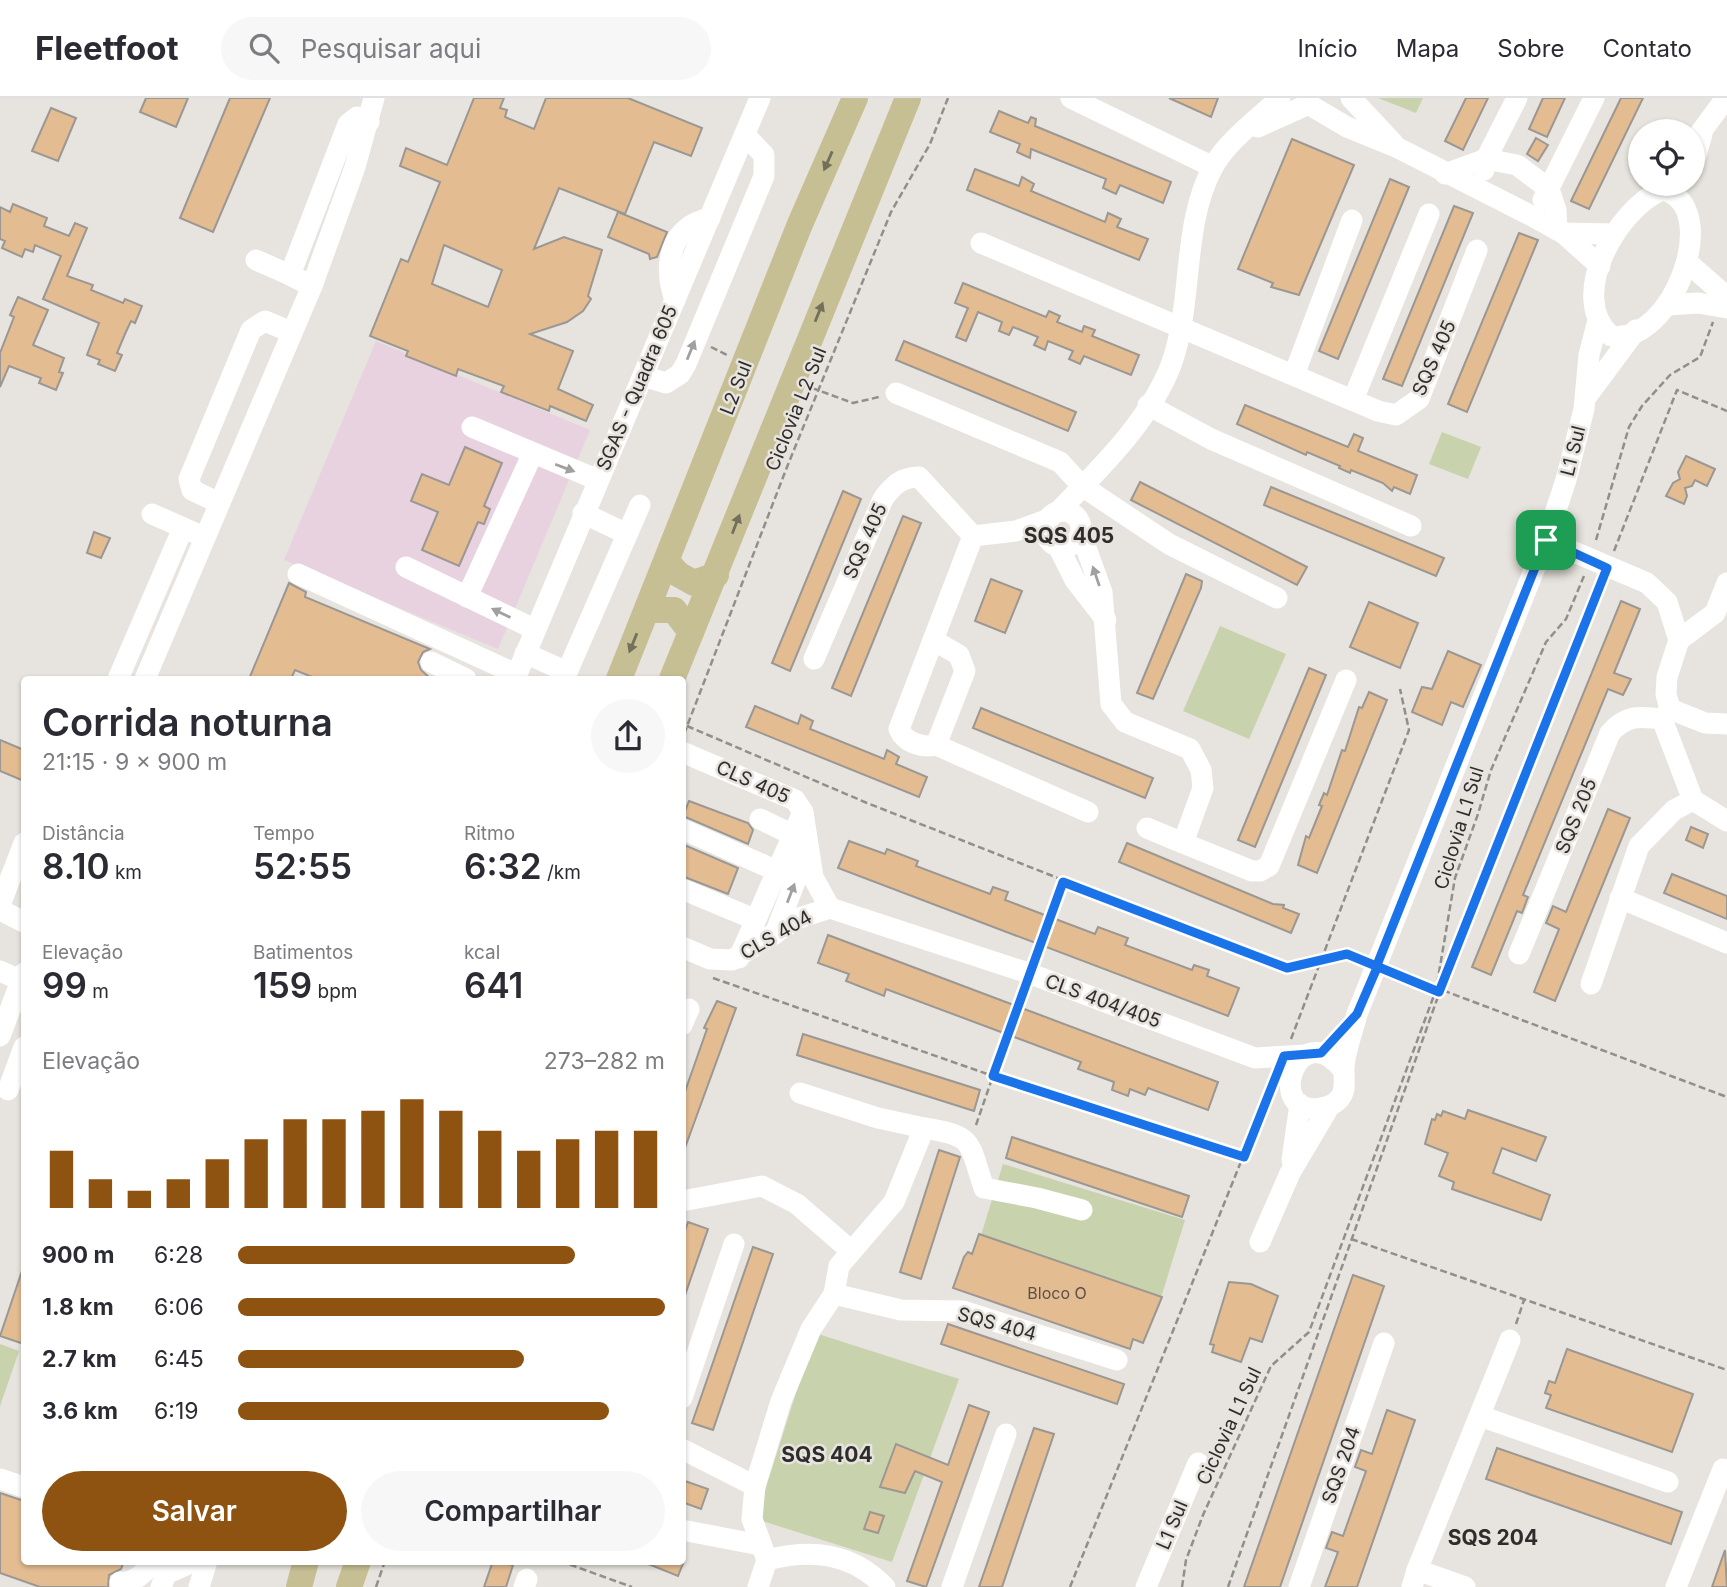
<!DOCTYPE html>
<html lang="pt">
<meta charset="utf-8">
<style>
body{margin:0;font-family:Inter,sans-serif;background:#f7f7f7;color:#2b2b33;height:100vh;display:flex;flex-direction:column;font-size:26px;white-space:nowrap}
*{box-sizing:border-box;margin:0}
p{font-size:23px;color:#7c7c81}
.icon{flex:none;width:38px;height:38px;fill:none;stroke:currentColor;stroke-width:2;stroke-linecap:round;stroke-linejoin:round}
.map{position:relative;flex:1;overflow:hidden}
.panel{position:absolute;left:21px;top:578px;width:665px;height:889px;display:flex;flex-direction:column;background:#fff;border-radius:7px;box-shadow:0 2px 5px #0004}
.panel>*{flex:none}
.buttons{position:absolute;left:1628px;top:21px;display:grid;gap:14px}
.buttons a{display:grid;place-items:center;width:77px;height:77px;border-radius:50%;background:#fff;box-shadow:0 2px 5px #0004;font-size:35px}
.pin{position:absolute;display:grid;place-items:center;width:60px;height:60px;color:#fff;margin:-30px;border-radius:14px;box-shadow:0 4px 10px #0006}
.round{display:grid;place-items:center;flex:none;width:74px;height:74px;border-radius:37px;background:#f7f7f7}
.head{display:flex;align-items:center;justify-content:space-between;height:119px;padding:0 21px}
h1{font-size:38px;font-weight:600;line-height:52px}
.metrics{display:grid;grid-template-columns:repeat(3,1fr);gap:10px;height:119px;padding:7px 21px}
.metrics div{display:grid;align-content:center}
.metrics b{font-size:35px;font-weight:600}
.metrics small{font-size:19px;font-weight:400}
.metrics p{font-size:19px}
.chart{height:196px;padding:14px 21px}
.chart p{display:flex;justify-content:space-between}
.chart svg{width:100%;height:126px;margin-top:7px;stroke:#8e5211;stroke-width:6}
.button{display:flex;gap:14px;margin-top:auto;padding:14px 21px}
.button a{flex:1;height:80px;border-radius:42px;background:#8e5211;color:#fff;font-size:28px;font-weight:600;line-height:80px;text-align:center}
.button a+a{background:#f7f7f7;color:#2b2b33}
ul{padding:0 21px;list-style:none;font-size:23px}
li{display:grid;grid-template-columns:112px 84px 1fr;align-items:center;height:52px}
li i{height:18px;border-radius:9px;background:#8e5211}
header{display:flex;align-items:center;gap:42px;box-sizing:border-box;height:98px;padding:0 35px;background:#fff;border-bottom:2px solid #e1e1e2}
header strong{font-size:33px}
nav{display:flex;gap:38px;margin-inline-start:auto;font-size:24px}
.search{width:490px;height:63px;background:#f7f7f7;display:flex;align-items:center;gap:18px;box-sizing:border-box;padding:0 24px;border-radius:38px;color:#7c7c81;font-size:26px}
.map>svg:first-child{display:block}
</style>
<header>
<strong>Fleetfoot</strong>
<div class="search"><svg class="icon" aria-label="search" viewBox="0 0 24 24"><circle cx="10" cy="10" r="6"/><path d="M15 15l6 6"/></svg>Pesquisar aqui</div>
<nav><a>Início</a><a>Mapa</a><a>Sobre</a><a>Contato</a></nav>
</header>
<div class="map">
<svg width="1727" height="1489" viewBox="0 0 1727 1489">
<rect width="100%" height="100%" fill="#e7e3de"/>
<!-- medical -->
<polygon fill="#e8d2e0" points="376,243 590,332 498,551 284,462"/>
<!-- green -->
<g fill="#c8d3ad">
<polygon points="1378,0 1423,0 1416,15"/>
<polygon points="1442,334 1481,349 1468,381 1429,366"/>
<polygon points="1220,528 1286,556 1249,641 1183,613"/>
<polygon points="1003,1066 1185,1122 1160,1203 978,1147"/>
<polygon points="815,1235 959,1281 892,1464 756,1421"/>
<polygon points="0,1246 19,1253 0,1308"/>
</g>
<!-- building -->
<g fill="#e3bc92" stroke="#9b9793" stroke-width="2" fill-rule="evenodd">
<polygon points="146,0 188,0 176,29 140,14"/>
<polygon points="230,0 270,0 213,134 180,120"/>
<path d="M474 0H504L500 10 507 12 505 19 534 31 546 0H628L702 30 691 58 654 44 625 116 559 90 534 151 564 139 602 152 588 198 591 201 583 213 567 224 530 236 573 253 558 291 593 307 586 323 550 308 549 313 501 294 504 288 458 271 456 278 406 258 408 253 370 238 401 161 408 164 440 84 400 68 406 50 447 67ZM444 147 502 172 488 209 432 186Z"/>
<polygon points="1169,0 1218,0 1211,19"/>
<polygon points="1466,0 1488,0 1463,52 1445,43"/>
<polygon points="1543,0 1565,0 1547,39 1529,31"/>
<polygon points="1621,0 1643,0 1589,111 1571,103"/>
<polygon points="51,10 76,20 58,63 32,53"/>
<polygon points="999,13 1028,25 1031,19 1036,21 1035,28 1171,84 1163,105 1120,87 1116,96 1103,90 1106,81 1031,51 1030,60 1017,54 1020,46 990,34"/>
<polygon points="1536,40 1548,47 1538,63 1527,56"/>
<polygon points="1292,41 1354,67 1299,197 1271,189 1273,185 1238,171"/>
<polygon points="975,71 1019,88 1022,79 1034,86 1031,93 1105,124 1108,115 1121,121 1117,129 1148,141 1139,162 967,92"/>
<polygon points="1390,81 1409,89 1338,261 1319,253"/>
<polygon points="13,106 47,120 44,128 69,138 75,125 87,130 67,178 93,187 91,192 123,205 125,201 142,208 135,225 131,223 125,236 117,255 122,257 115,273 98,266 100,262 87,257 99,225 43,201 61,158 35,147 33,154 25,151 22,159 2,150 5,143 0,141 0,109 10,114"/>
<polygon points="1454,108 1473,115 1402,288 1383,281"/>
<polygon points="618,114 667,134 657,159 650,161 649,156 608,139"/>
<polygon points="1519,135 1538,142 1467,314 1448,306"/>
<polygon points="963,185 1046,219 1049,213 1060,218 1057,224 1082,234 1084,228 1095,232 1092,238 1139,257 1131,277 1084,258 1080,266 1069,261 1073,253 1048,243 1045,252 1034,247 1038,239 1013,229 1009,237 999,233 1002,224 978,214 966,243 956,239 968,210 955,205"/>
<polygon points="18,199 48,212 33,247 64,260 59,274 63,275 56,292 39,285 41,280 9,268 0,289 0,255 14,219 10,217"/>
<polygon points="904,243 1076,314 1068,333 896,262"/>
<polygon points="1245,307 1348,349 1354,336 1363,340 1358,353 1417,377 1410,396 1394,389 1392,393 1383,385 1351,372 1350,375 1339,370 1340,368 1307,354 1306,357 1237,326"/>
<polygon points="465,349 502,365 484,408 490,411 484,426 478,424 459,468 422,452 438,414 411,403 422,376 449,387"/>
<polygon points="1686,358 1715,371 1707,388 1695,382 1692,388 1685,390 1687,398 1684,406 1666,398 1673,385 1680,381 1678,374"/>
<polygon points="1140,384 1307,469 1297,487 1131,402"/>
<polygon points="1271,389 1444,460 1436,478 1264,407"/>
<polygon points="843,393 861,401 790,573 772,565"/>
<polygon points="903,418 921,425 851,598 832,590"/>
<polygon points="94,434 110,440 101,460 87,455"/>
<polygon points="1186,476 1202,483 1201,490 1153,601 1137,595"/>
<polygon points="991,481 1022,493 1005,535 975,523"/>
<polygon points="289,485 306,494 305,499 430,551 423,554 418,564 421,572 431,581 317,581 295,572 291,581 249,581"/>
<polygon points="1621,503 1640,511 1614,575 1631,581 1623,597 1608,591 1523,797 1528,799 1522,815 1517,813 1491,877 1472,869"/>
<polygon points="1369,504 1418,525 1400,570 1350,549"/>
<polygon points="1448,553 1481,567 1463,609 1451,604 1442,627 1412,614 1422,589 1432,591"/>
<polygon points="1309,570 1326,577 1255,749 1238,742"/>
<polygon points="1369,594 1387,602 1317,775 1298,767 1306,738 1309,740 1322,708 1319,707 1324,695 1327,697 1342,652 1345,653 1359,609 1362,610"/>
<polygon points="755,608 798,626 801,617 813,623 810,631 884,661 887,652 899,659 896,666 927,679 919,699 746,629"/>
<polygon points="981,610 1153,680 1145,700 973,630"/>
<polygon points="0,642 24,652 24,683 0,673"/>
<polygon points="689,703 748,725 753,732 748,746 683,718"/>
<polygon points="1608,711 1630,720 1555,903 1534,894 1559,831 1546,825 1553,808 1566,814"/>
<polygon points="1691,729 1708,736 1703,750 1686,742"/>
<polygon points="849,743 885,756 887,751 918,763 916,768 990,796 993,789 1008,794 1005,802 1095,836 1098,829 1128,840 1125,847 1192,872 1194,867 1209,872 1207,878 1239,890 1228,918 838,770"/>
<polygon points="1127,745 1273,806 1284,807 1283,810 1299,816 1291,835 1119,764"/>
<polygon points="682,746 738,770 728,796 682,778"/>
<polygon points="1672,776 1727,798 1727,821 1664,795"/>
<polygon points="828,837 1218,984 1208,1012 1148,990 1145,997 1130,991 1128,998 1112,992 1114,984 1078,971 1081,964 886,891 884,898 846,883 849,876 818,865"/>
<polygon points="717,903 736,910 682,1058 682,1002 707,931 704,930"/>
<polygon points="803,936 980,992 974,1013 797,957"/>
<polygon points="1468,1012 1546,1039 1536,1063 1502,1050 1493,1075 1550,1097 1541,1122 1452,1091 1454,1084 1439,1078 1448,1055 1425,1046 1432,1021 1435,1022 1437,1016 1441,1018 1443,1013 1465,1021"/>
<polygon points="1012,1039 1189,1098 1182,1119 1006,1060"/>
<polygon points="939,1052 960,1059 921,1181 900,1174"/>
<polygon points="688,1124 708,1131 684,1200 682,1141"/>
<polygon points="979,1136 1162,1199 1143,1245 1133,1241 1130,1251 953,1190 964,1159 968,1154 972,1156"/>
<polygon points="753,1149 773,1156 713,1332 692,1325"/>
<polygon points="22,1173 24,1173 24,1246 0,1238"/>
<polygon points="1353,1177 1384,1188 1280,1489 1244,1489"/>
<polygon points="1229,1184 1251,1186 1278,1198 1262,1244 1250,1240 1241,1264 1212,1254 1214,1247 1210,1246"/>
<polygon points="948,1226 1124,1286 1117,1306 941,1246"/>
<polygon points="1567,1251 1693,1296 1672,1354 1546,1310 1551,1297 1545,1295 1549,1283 1555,1285"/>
<polygon points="969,1307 989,1314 926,1489 907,1483 942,1384 915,1373 905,1395 880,1389 896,1346 948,1367"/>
<polygon points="1387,1312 1415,1322 1357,1489 1325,1489 1338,1454 1326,1450 1332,1434 1343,1438 1366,1373 1355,1369 1361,1352 1372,1356"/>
<polygon points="1034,1330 1054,1336 1002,1489 979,1489"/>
<polygon points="1497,1350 1682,1414 1671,1446 1486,1381"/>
<polygon points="682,1382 708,1391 701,1411 682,1404"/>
<polygon points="0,1395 24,1403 24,1463 124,1463 121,1471 109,1477 108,1489 40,1489 0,1475"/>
<polygon points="870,1414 884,1418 878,1435 864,1431"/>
<polygon points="1725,1452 1727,1489 1712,1489"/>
<polygon points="493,1463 513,1467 506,1489 484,1489"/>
<polygon points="641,1463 684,1463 678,1478"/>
</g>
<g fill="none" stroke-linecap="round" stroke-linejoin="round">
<!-- path -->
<g stroke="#928f8b" stroke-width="2.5" stroke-dasharray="7 3.5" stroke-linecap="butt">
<polyline points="711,249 727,257"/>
<polyline points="812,290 853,305 879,299"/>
<polyline points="1596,442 1629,329 1642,308 1670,277 1700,259 1713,224"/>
<polyline points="1614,453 1677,292 1727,313"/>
<polyline points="687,628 867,705 1287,870 1347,856 1358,860"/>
<polyline points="684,636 787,369 891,114 930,46 948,0"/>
<polyline points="1035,859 1063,784"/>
<polyline points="1394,874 1727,999"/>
<polyline points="713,880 993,978 1244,1059"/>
<polyline points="1291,941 1409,632 1400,591"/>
<polyline points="976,1027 1023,891"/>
<polyline points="1351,1141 1727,1272"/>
<polyline points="1516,1226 1524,1202"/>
<polyline points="560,1463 632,1489"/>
<polyline points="376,1489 385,1463"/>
<polyline points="1070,1489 1271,989"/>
<polyline points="1182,1489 1186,1462 1203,1417 1271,1268 1309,1234 1436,892 1455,780 1478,716 1491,672 1546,544 1566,521 1584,478"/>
<polyline points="1228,1489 1451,862 1601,485"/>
</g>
<!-- minor -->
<g stroke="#fff" stroke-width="21">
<polyline points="1071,0 1213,69"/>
<polyline points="1351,0 1393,45"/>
<polyline points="1313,9 1347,29 1396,49 1534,119 1563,135 1600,168"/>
<polyline points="1258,29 1307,7"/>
<polyline points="1692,46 1726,0"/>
<polyline points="1692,71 1702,36"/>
<polyline points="1484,72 1486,61 1517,0"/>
<polyline points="1445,76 1486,61 1517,67 1549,91 1556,112 1557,132"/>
<path d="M1662 92C1724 105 1674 248 1611 238 1566 199 1618 110 1662 92Z"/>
<polyline points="1543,102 1594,0"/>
<polyline points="1563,135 1613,136"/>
<polyline points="981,145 1378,313 1396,317 1419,301 1477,152"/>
<polyline points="256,162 290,177"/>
<polyline points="1688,165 1727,199"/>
<polyline points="312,188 290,177 348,26 357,19 369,24"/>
<path d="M675 202C663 167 669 129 710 120"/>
<polyline points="1667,207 1698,205 1727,210"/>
<polyline points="1294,277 1352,122"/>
<polyline points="643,278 666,285 680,276 686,266 764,78 764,57 745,37"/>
<polyline points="896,295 1060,364 1082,388 1169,446 1277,500"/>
<polyline points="1587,298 1636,232"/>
<polyline points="1353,302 1429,116"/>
<polyline points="1148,307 1211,341 1411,428"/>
<polyline points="472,329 598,382"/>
<polyline points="219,405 192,392 189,381 251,232 265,223 291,234"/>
<circle cx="1063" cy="431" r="18"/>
<path d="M1058 414C1099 371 1149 324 1171 267 1194 204 1181 128 1213 69 1228 42 1258 21 1280 0"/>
<polyline points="583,415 627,436"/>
<polyline points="152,416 195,435"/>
<path d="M1049 421 1016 433 973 438 899 631C905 645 922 650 936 647L1088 714"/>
<polyline points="1081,436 1102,494 1111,606 1125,624 1190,651 1201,672 1203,690 1183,745 1147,730"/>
<polyline points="1546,442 1647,485 1667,504 1679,542 1667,579 1666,596 1670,611 1662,621 1693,702 1727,723"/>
<polyline points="1058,448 1075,482 1106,522"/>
<polyline points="406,469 534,531"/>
<polyline points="298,476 516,576"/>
<polyline points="467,499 532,357"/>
<polyline points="933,542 959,557 965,573 936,647"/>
<polyline points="1679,542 1715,515 1727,485"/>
<polyline points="525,555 567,574"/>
<path d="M814 561 883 401C893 387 902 379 919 379L973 438"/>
<polyline points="431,564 466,581"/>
<polyline points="118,581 183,430"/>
<polyline points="145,581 312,188 355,69 374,0"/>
<polyline points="515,581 760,0"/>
<polyline points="564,581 640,407"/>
<polyline points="1670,611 1705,625 1727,626"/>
<polyline points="682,654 795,702 803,714 813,779 830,810"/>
<polyline points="760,721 791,736"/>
<polyline points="682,731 775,772"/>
<polyline points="1183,745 1252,773 1260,773 1269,768 1346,582"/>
<polyline points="682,791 754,821"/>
<polyline points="1620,800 1727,845"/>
<polyline points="0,807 24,745"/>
<polyline points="830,810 1028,875 1255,960 1306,957"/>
<polyline points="0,812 24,824"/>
<polyline points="775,836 807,752"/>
<polyline points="682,849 710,861 732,862 799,820 830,810"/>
<path d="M1519 856 1610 635C1626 617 1639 618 1662 621"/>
<polyline points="739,860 803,714"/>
<polyline points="0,873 24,884"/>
<polyline points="1591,886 1639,748 1674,712 1693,702"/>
<polyline points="682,927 689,911"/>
<polyline points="0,938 24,875"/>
<path d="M1343 972C1297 914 1263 1020 1321 1010 1328 1009 1335 1006 1340 1000 1346 992 1344 984 1344 974 1343 957 1353 934 1357 916L1546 442 1566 382 1584 311 1589 257 1598 222"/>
<polyline points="8,992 24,949"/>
<path d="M924 1030C976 1038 968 1044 984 1090L1037 1100 1082 1112"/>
<polyline points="1292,1062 1300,1006"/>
<polyline points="682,1103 762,1088 797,1106 850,1152"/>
<polyline points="1260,1144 1290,1075 1329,1009"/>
<polyline points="834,1196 901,1212 963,1213 1117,1262"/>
<polyline points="682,1300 734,1146"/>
<polyline points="1480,1318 1668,1384"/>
<polyline points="682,1351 755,1388"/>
<polyline points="0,1381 24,1389"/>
<polyline points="682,1432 760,1447"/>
<path d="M767 1462C811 1451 851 1454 885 1489"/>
<polyline points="1417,1472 1510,1242"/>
<path d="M120 1484C132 1486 148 1474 152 1463"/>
<polyline points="161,1489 166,1476 195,1463"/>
<polyline points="199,1489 207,1463"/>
<polyline points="524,1489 527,1481"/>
<polyline points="758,1489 767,1462 752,1421 755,1388 781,1303 811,1231 834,1196 839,1168 894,1104 924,1030 878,1020 800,995"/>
<polyline points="952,1489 1006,1336"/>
<polyline points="1146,1489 1198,1365"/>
<polyline points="1299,1489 1384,1245"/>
<polyline points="1412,1489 1417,1472 1465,1489"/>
<polyline points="1676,1489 1723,1371"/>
</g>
<!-- major -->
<g stroke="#c6bf94" stroke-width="26">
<polyline points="668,465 678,476 694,485 716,477"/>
<polyline points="647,512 674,512 691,534"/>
<polyline points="619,581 800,126 855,0"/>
<polyline points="672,581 908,0"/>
<polyline points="299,1489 306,1463"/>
<polyline points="349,1489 358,1463"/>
</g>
</g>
<!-- one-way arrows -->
<defs><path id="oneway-solid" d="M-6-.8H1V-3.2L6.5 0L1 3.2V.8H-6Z" transform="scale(1.75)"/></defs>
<g fill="#736f5b">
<use href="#oneway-solid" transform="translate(828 63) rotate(114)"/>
<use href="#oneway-solid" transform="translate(819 214) rotate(-68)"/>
<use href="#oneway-solid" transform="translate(736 426) rotate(-69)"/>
<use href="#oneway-solid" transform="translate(633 545) rotate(112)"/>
</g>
<g fill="#a1a0a0">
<use href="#oneway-solid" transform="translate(691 252) rotate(-68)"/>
<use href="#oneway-solid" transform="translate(565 370) rotate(21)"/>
<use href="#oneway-solid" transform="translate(1096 478) rotate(-109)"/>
<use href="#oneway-solid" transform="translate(501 515) rotate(-154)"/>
<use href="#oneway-solid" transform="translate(791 795) rotate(-69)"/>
</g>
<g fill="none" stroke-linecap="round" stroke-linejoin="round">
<!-- route casing -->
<g stroke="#fff" stroke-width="14">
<polyline id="route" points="1546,442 1377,867 1376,872 1357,916 1321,955 1284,958 1244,1059 993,978 1063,784 1287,870 1347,856 1439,894 1607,470 1546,442"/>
</g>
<!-- route -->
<use href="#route" stroke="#1a73e8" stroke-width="9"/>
</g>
<g text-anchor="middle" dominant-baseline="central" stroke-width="5" stroke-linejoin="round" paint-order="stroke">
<!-- number labels -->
<g font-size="16" fill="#5c5146">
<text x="1057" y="1195">Bloco O</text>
</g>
<!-- street labels -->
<g font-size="19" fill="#2f2d2c" stroke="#e7e3de">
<text transform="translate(1434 260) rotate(-66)">SQS 405</text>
<text transform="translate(637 290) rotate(-67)">SGAS - Quadra 605</text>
<text transform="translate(736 290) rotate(-69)">L2 Sul</text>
<text transform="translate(796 311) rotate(-68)">Ciclovia L2 Sul</text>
<text transform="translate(1573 353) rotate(-76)">L1 Sul</text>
<text transform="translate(865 443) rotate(-66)">SQS 405</text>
<text transform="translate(753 684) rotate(24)">CLS 405</text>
<text transform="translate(1576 718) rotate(-68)">SQS 205</text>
<text transform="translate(1459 730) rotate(-73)">Ciclovia L1 Sul</text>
<text transform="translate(776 837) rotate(-30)">CLS 404</text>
<text transform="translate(1103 903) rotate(20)">CLS 404/405</text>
<text transform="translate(997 1226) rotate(15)">SQS 404</text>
<text transform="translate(1229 1328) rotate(-65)">Ciclovia L1 Sul</text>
<text transform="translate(1341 1367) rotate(-71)">SQS 204</text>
<text transform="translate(1172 1427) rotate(-67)">L1 Sul</text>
</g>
<!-- neighbourhood labels -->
<g font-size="21" font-weight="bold" fill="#2f2d2c" stroke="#e7e3de">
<text x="1069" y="437">SQS 405</text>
<text x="827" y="1356">SQS 404</text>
<text x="1493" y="1439">SQS 204</text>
</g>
</g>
</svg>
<div class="buttons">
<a><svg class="icon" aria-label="locate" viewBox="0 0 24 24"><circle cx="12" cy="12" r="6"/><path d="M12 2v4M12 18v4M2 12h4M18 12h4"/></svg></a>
</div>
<div class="pin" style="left:1546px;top:442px;background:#1e9e55"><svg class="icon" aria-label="arrive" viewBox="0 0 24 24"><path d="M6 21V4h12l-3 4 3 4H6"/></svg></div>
<section class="panel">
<div class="head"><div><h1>Corrida noturna</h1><p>21:15 · 9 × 900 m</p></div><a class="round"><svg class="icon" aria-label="share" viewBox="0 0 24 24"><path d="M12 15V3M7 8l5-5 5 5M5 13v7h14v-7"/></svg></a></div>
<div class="metrics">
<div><p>Distância</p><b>8.10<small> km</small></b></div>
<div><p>Tempo</p><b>52:55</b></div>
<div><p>Ritmo</p><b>6:32<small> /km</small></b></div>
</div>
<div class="metrics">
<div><p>Elevação</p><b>99<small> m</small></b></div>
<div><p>Batimentos</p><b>159<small> bpm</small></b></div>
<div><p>kcal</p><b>641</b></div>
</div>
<div class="chart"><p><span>Elevação</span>273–282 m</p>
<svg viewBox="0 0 160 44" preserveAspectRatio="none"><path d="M5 44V24M15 44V34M25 44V38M35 44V34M45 44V27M55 44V20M65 44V13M75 44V13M85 44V10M95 44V6M105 44V10M115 44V17M125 44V24M135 44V20M145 44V17M155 44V17"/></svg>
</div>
<ul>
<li><b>900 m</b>6:28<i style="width:79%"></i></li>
<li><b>1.8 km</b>6:06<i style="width:100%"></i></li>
<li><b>2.7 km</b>6:45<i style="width:67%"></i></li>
<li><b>3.6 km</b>6:19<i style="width:87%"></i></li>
</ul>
<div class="button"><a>Salvar</a><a>Compartilhar</a></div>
</section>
</div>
